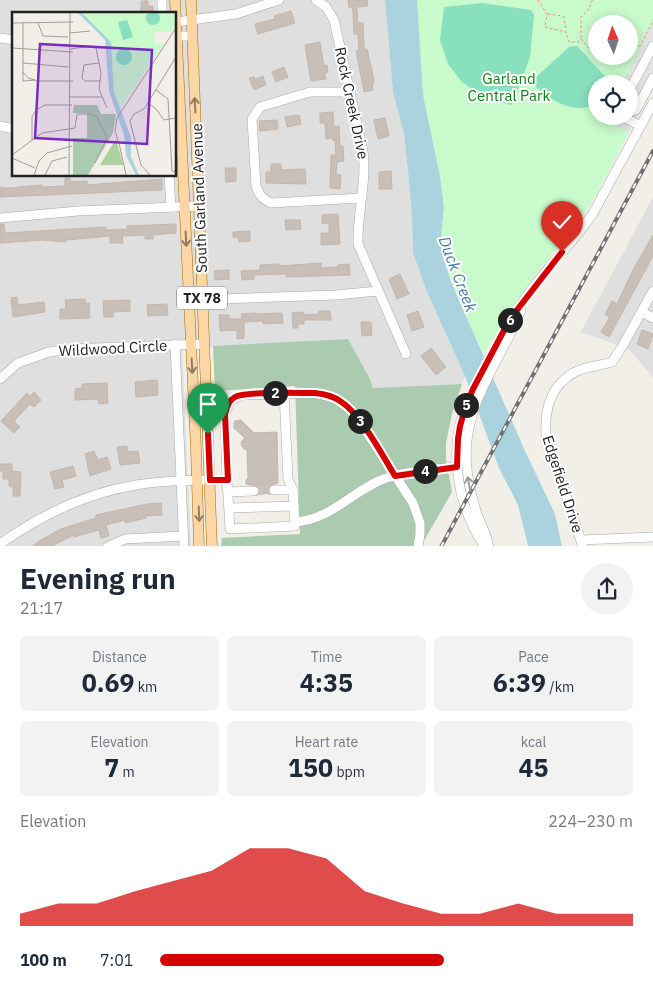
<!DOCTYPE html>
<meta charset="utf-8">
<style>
body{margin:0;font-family:"IBM Plex Sans",sans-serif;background:#f2f2f3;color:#1f2937;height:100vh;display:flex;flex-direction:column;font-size:19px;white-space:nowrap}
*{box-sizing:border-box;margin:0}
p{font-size:16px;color:#747a83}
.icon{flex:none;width:28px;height:28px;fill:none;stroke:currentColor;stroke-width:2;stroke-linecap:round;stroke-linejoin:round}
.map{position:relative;height:546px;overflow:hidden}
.sheet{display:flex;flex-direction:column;background:#fff;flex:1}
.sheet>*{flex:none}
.needle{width:32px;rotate:357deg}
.buttons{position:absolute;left:588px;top:15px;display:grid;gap:10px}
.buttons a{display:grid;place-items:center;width:50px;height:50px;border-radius:50%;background:#fff;box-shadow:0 2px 12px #0003;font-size:25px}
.pin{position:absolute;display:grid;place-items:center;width:42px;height:42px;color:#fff;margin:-51px -21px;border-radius:50% 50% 50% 0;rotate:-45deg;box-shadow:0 0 5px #0007}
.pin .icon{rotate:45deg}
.km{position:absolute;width:25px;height:25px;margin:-12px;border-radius:50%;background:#222;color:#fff;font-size:14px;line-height:25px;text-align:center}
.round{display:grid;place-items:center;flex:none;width:52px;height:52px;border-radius:26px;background:#f2f2f3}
.headline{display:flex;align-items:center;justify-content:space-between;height:85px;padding:0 20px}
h1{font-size:28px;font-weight:700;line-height:38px}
.stats{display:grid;grid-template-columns:repeat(3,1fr);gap:8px;height:85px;padding:5px 20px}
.stats div{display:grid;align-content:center;border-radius:8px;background:#f2f2f3;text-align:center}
.stats b{font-size:25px;font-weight:700}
.stats small{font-size:14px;font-weight:400}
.stats p{font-size:14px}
.chart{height:140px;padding:10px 20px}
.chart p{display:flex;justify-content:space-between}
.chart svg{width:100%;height:90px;margin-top:5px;fill:#d40000;opacity:.7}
ul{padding:0 20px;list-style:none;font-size:16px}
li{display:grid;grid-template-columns:80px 60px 1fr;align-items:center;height:38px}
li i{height:12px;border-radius:6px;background:#d40000}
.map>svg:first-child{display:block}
</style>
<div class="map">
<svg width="653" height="547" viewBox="0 0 653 547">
<rect width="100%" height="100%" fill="#f2efe9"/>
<!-- residential -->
<g fill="#e0dfdf" fill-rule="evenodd">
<path d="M0 0H385L393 92 404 134 408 171 412 217 413 253 427 292 465 376 462 384 373 388 370 379 348 339 182 349 191 546H0ZM14 14H175V175H14Z"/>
<polygon points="653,197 653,378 629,349 581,332"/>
</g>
<!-- cemetery -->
<polygon fill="#aacbaf" points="348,339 370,379 373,388 462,384 452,414 446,443 446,459 452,492 421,546 221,546 222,538 300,534 295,386 215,391 213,346"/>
<!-- park -->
<path fill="#c8facc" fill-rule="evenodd" d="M417 0H653V86L597 193 580 220 531 280 483 354 451 282 443 257 441 235 444 208 440 176 423 95ZM596 24H629V56H596ZM596 84H629V116H596Z"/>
<!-- pitch -->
<g fill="#88e0be">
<polygon points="482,3 531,10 534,15 530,57 512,105 484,98 462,82 448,64 440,40 444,7"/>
<path d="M573 46H577L612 84H596V104C572 115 552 101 534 85L535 78 569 47Z"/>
</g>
<!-- parking -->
<polygon fill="#e2e2e2" points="653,23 653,86 628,132 604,118 605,116 629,116 629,84 622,84"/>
<!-- water -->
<polygon fill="#aad3df" points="385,0 417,0 423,95 440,176 444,208 441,235 443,257 451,282 526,453 555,514 562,546 528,546 518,505 499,468 465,376 427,292 413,253 412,216 408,171 404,134 393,92"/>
<!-- building -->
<g fill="#c7bfb8" stroke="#c4b6ab">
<polygon points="348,0 367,0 368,6 357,7 358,23 363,23 364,49 367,49 372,70 374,83 372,83 373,90 364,92 356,51 359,50 358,34 354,34 353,14 352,7 349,8"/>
<polygon points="141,1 148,1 148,6 153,6 153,14 141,14"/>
<polygon points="291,11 295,23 258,34 255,24 275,19 274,16"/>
<polygon points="320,42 324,66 327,65 328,72 325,73 326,79 311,81 305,45"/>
<polygon points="284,67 288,77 276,82 272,72"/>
<polygon points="263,76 266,85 254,90 249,78 254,77 255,79"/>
<polygon points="333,112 334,127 339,126 340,146 343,146 344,161 337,162 336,174 341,175 340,189 330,188 331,155 336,155 335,140 332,140 332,138 326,139 325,123 320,123 320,113"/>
<polygon points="299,115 301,124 287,127 285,117"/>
<polygon points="385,118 389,136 378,139 374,120"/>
<polygon points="277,120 278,129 260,131 259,121"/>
<polygon points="271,164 281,164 281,170 305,169 306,184 266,183 266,172 271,172"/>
<polygon points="225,168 236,168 236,181 226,182"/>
<polygon points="391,171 392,189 379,189 379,172"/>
<polygon points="65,178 70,178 71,182 87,181 87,185 162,179 162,190 0,197 0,187 7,188 42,185 42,187 65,186"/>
<polygon points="338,214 340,244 321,245 321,233 329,233 329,223 322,224 322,215"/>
<polygon points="285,220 300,220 301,229 286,230"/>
<polygon points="0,224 4,224 5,233 106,227 106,230 128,229 127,226 176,224 176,233 153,235 153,239 145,239 145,235 122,236 123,243 110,243 110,236 66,240 66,242 42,240 0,243"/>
<polygon points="250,231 250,241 239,242 238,237 233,237 233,232"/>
<polygon points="653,235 653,256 609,337 601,332 610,317 605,314 612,301 617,304 634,268"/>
<polygon points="321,263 321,268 338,267 338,265 349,264 350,275 286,277 286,274 254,275 254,279 242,280 241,271 260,270 260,265 279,264 279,266"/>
<polygon points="229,270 229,279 215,280 214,271"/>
<polygon points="400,274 409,294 397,299 389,279"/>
<polygon points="17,297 18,305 44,302 45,312 13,317 11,298"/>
<polygon points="85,299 86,304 89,303 90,318 60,319 60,309 66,309 65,300"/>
<polygon points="130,300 130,311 113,312 113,317 104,317 103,301"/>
<polygon points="167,304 168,315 148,316 147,305"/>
<polygon points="319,311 330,311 331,320 304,320 304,324 298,324 298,328 293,328 292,313 303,312 304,315 319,314"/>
<polygon points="418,311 424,327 412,331 407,315"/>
<polygon points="256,313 257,314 282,313 283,323 263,324 263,321 244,322 244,338 237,339 237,330 220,331 219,315 229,315 229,319 242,319 241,314"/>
<polygon points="361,322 371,322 372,335 362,336"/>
<polygon points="642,330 653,334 648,349 637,344"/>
<polygon points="431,348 446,367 436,375 421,356"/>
<polygon points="157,380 158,395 136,397 135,382"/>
<polygon points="107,383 108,403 99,404 98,399 75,400 75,389 82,388 82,384"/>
<polygon points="34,392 41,400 34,407 30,404 14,421 20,427 14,433 1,421 27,393 30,396"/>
<polygon points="241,420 254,433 277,432 278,483 269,486 269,493 260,494 260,490 257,486 246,484 246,480 248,478 247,449 244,449 242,446 241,442 245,438 234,428 234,423 235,421"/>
<polygon points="127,446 127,452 138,451 140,463 120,465 117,447"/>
<polygon points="94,451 98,460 107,457 111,469 90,476 85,454"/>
<polygon points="0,464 12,464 12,471 21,472 20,496 13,496 13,487 9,486 9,479 3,479 3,471 0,471"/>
<polygon points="73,466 76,476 62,480 64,487 55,489 50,472"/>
<polygon points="161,503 162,515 145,516 146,518 125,523 125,520 106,525 109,536 101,538 99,530 74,537 74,535 50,547 31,547 41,540 61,529 96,518 96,515 147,504"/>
</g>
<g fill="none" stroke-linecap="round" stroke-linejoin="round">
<!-- minor-tunnel -->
<polyline stroke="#c8c6c1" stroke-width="9" stroke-dasharray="9 4.5" stroke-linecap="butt" points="254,491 274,490"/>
<!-- minor casing -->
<g stroke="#a9a9a9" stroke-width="10">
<g id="minor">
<polyline points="162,0 162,14"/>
<path d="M316 0 326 7 334 20 363 151C367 183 357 213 358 244L406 354"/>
<polyline points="176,22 236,14 279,0"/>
<polyline points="175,36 192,36"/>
<polyline points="0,38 14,40"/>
<polyline points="629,91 653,46"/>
<path d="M350 92H310L260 107 252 119 256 186C259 195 262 199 271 203L361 198"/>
<polyline points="629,111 636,110 653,78"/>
<polyline points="621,116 641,126"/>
<polyline points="0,126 14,129"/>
<polyline points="169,175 171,207"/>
<polyline points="0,218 78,211 200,206"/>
<polyline points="188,300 336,295 378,291"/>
<polyline points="642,312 653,318"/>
<polyline points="175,344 184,547"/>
<polyline points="0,379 18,363 49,352 69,349 204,344"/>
<polyline points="284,393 288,479 293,490"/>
<polyline points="227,480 230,529 295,526 294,506 229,508"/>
<polyline points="274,490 293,490 294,506"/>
<polyline points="228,492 254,491"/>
<path d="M295 522C330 520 350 493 381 480 404 471 432 470 457 467"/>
<polyline points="581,540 653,537"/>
<path d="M0 544C41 515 86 493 136 485 166 480 197 480 227 480L225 414 230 401 242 395 315 393C333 396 346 403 357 417L413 503 420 523V534L418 547"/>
<polyline points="107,547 125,539 183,536"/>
<path d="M485 547C457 506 448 450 466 405 472 389 481 375 488 360 502 334 516 310 534 286 553 262 574 240 592 215L653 103"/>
<path d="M489 547C487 535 481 525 477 514 473 502 470 490 468 477 457 409 498 368 521 310"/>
<path d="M583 547 546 435C544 406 553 380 582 369 592 366 602 365 612 362L622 347 653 291"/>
</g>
</g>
<!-- major casing -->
<g stroke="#a06b00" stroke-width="11">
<g id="major">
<polyline points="175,0 196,450 199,547"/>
<polyline points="191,0 212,547"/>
</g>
</g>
<!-- path -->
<g stroke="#fa8072" stroke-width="1" stroke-dasharray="2.5 2.5" stroke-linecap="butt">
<polyline points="538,0 547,14 545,27 566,32 569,42 578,42 581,39 594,54 596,53"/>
<polyline points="548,14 562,16 564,17 566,31"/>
<polyline points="581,38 581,17 590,8 590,3 593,0"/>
<polyline points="629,48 640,46 653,21"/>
</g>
<!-- minor -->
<use href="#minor" stroke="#fff" stroke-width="9"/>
<!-- major -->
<use href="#major" stroke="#fcd6a4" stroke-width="10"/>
<!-- rail casing -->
<g stroke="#707070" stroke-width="4">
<polyline id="rail" points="441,547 653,151"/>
</g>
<!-- rail -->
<use href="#rail" stroke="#fff" stroke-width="2" stroke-dasharray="5.5" stroke-linecap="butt"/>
</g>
<!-- one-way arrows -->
<defs><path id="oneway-shaft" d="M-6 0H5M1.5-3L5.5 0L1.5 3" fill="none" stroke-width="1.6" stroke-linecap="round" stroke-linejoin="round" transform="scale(1.25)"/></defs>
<g stroke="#8f7c63">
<use href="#oneway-shaft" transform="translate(195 105) rotate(-93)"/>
<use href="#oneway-shaft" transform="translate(186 239) rotate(87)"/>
<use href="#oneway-shaft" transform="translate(192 366) rotate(87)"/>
<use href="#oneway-shaft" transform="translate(199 514) rotate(88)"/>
</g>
<use stroke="#9c9c9c" href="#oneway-shaft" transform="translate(469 484) rotate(-101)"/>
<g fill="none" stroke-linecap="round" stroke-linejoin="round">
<!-- route casing -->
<g stroke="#fff" stroke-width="10">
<path id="route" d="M208 434 210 480H228L225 414C227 407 228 401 235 397 246 391 299 393 315 393 324 394 333 396 340 401 361 414 382 455 395 476L457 467 458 439 460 426 466 405 473 389 510 319 562 252"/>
</g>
<!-- route -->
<use href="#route" stroke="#d40000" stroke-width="6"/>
</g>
<g text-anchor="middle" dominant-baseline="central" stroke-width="4" stroke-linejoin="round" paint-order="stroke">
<!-- shield labels -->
<rect fill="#fff" stroke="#646464" stroke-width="1" x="177" y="286.5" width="50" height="23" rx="4"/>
<g font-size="14" font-weight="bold" fill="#222">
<text x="202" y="298">TX 78</text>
</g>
<!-- park labels -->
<g font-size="15" fill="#0c8416" stroke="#fff">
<text x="509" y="78">Garland<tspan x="509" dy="17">Central Park</tspan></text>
</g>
<!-- street labels -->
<g font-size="15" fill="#222" stroke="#fff">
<text transform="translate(352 103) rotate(78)">Rock Creek Drive</text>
<text transform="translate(199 198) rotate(-92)">South Garland Avenue</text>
<text transform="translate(113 348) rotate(-3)">Wildwood Circle</text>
<text transform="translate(563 484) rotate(72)">Edgefield Drive</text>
</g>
<!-- water labels -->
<g font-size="16" font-style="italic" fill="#4a7aab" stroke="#fff">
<text transform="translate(458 274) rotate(69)">Duck Creek</text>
</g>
</g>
<!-- overview -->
<g transform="translate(12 12)">
<rect width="164" height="164" fill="#f2efe9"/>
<path d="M104 127 111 153H88Z" fill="#add19e"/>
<path d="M62 93H85L89 102H104L101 121 76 163H61V126H75V101H61Z" fill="#aacbaf"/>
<path d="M69 0H164V13L159 20H142V31L152 32 108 97 102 80 99 30Z" fill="#c8facc"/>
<path d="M134 6a7 7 0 1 1 14 0a7 7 0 1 1-14 0ZM115 8 121 25 111 28 106 10ZM104 45a8 8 0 1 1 16 0a8 8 0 1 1-16 0Z" fill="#88e0be"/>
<path d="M65 0H69L99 30 102 80 119 125V145L127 163H124L114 144 112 123 97 79 93 28Z" fill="#aad3df"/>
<path fill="none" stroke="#9f9d99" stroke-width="1" d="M0 11 61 10M11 11V69L23 68M26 11 31 24 56 25M58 21 78 19M0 36 61 40M58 37 79 34 84 36 89 61 87 77 95 96M11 51 56 55M87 51 72 53 70 66 73 69H88M11 60 16 66 26 69H61M144 78 156 87 160 159 164 160M58 85H90M136 91 144 97 152 108 164 106M20 128V105L24 98 33 93H60M107 131 114 163M107 132 103 119 105 106 164 16M0 143 30 121 63 116 65 102H79L85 105 95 126 83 151M0 146 23 156M22 163 27 149 35 141 60 134M33 163 40 149 55 145M57 163 58 0M138 163 129 153 118 109 122 102 132 97 164 45"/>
<path fill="#7b2cbf" fill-opacity="0.15" stroke="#7b2cbf" stroke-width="2.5" d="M28 32 140 38 135 132 23 126Z"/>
<rect width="164" height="164" fill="none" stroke="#222" stroke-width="2.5"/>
</g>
</svg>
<div class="buttons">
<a><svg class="needle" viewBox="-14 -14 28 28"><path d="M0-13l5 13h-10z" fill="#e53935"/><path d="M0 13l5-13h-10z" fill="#747a83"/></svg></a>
<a><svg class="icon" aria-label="locate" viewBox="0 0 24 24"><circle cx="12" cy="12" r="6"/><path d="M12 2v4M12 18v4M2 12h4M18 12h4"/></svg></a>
</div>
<div class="pin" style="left:208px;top:434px;background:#1e9e55"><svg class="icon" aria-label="arrive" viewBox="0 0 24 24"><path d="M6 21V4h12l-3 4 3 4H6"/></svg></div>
<div class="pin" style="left:562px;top:252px;background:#d93025"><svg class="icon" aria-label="check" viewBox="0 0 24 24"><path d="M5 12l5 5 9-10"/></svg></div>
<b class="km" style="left:275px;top:393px">2</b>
<b class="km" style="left:360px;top:421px">3</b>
<b class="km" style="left:425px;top:471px">4</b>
<b class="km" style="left:466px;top:405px">5</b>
<b class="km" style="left:510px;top:320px">6</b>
</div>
<section class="sheet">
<div class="headline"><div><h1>Evening run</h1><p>21:17</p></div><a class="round"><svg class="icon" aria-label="share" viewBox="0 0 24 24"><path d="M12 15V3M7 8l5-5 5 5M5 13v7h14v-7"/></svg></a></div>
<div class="stats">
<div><p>Distance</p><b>0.69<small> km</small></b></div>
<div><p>Time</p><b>4:35</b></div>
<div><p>Pace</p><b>6:39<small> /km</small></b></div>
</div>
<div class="stats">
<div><p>Elevation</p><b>7<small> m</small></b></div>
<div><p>Heart rate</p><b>150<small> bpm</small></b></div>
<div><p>kcal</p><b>45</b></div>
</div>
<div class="chart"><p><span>Elevation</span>224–230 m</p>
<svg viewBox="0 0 160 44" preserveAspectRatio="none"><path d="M0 44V38L10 33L20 33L30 27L40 22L50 17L60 6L70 6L80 11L90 27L100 33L110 38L120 38L130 33L140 38L150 38L160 38V44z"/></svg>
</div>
<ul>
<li><b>100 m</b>7:01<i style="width:60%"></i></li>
</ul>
</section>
